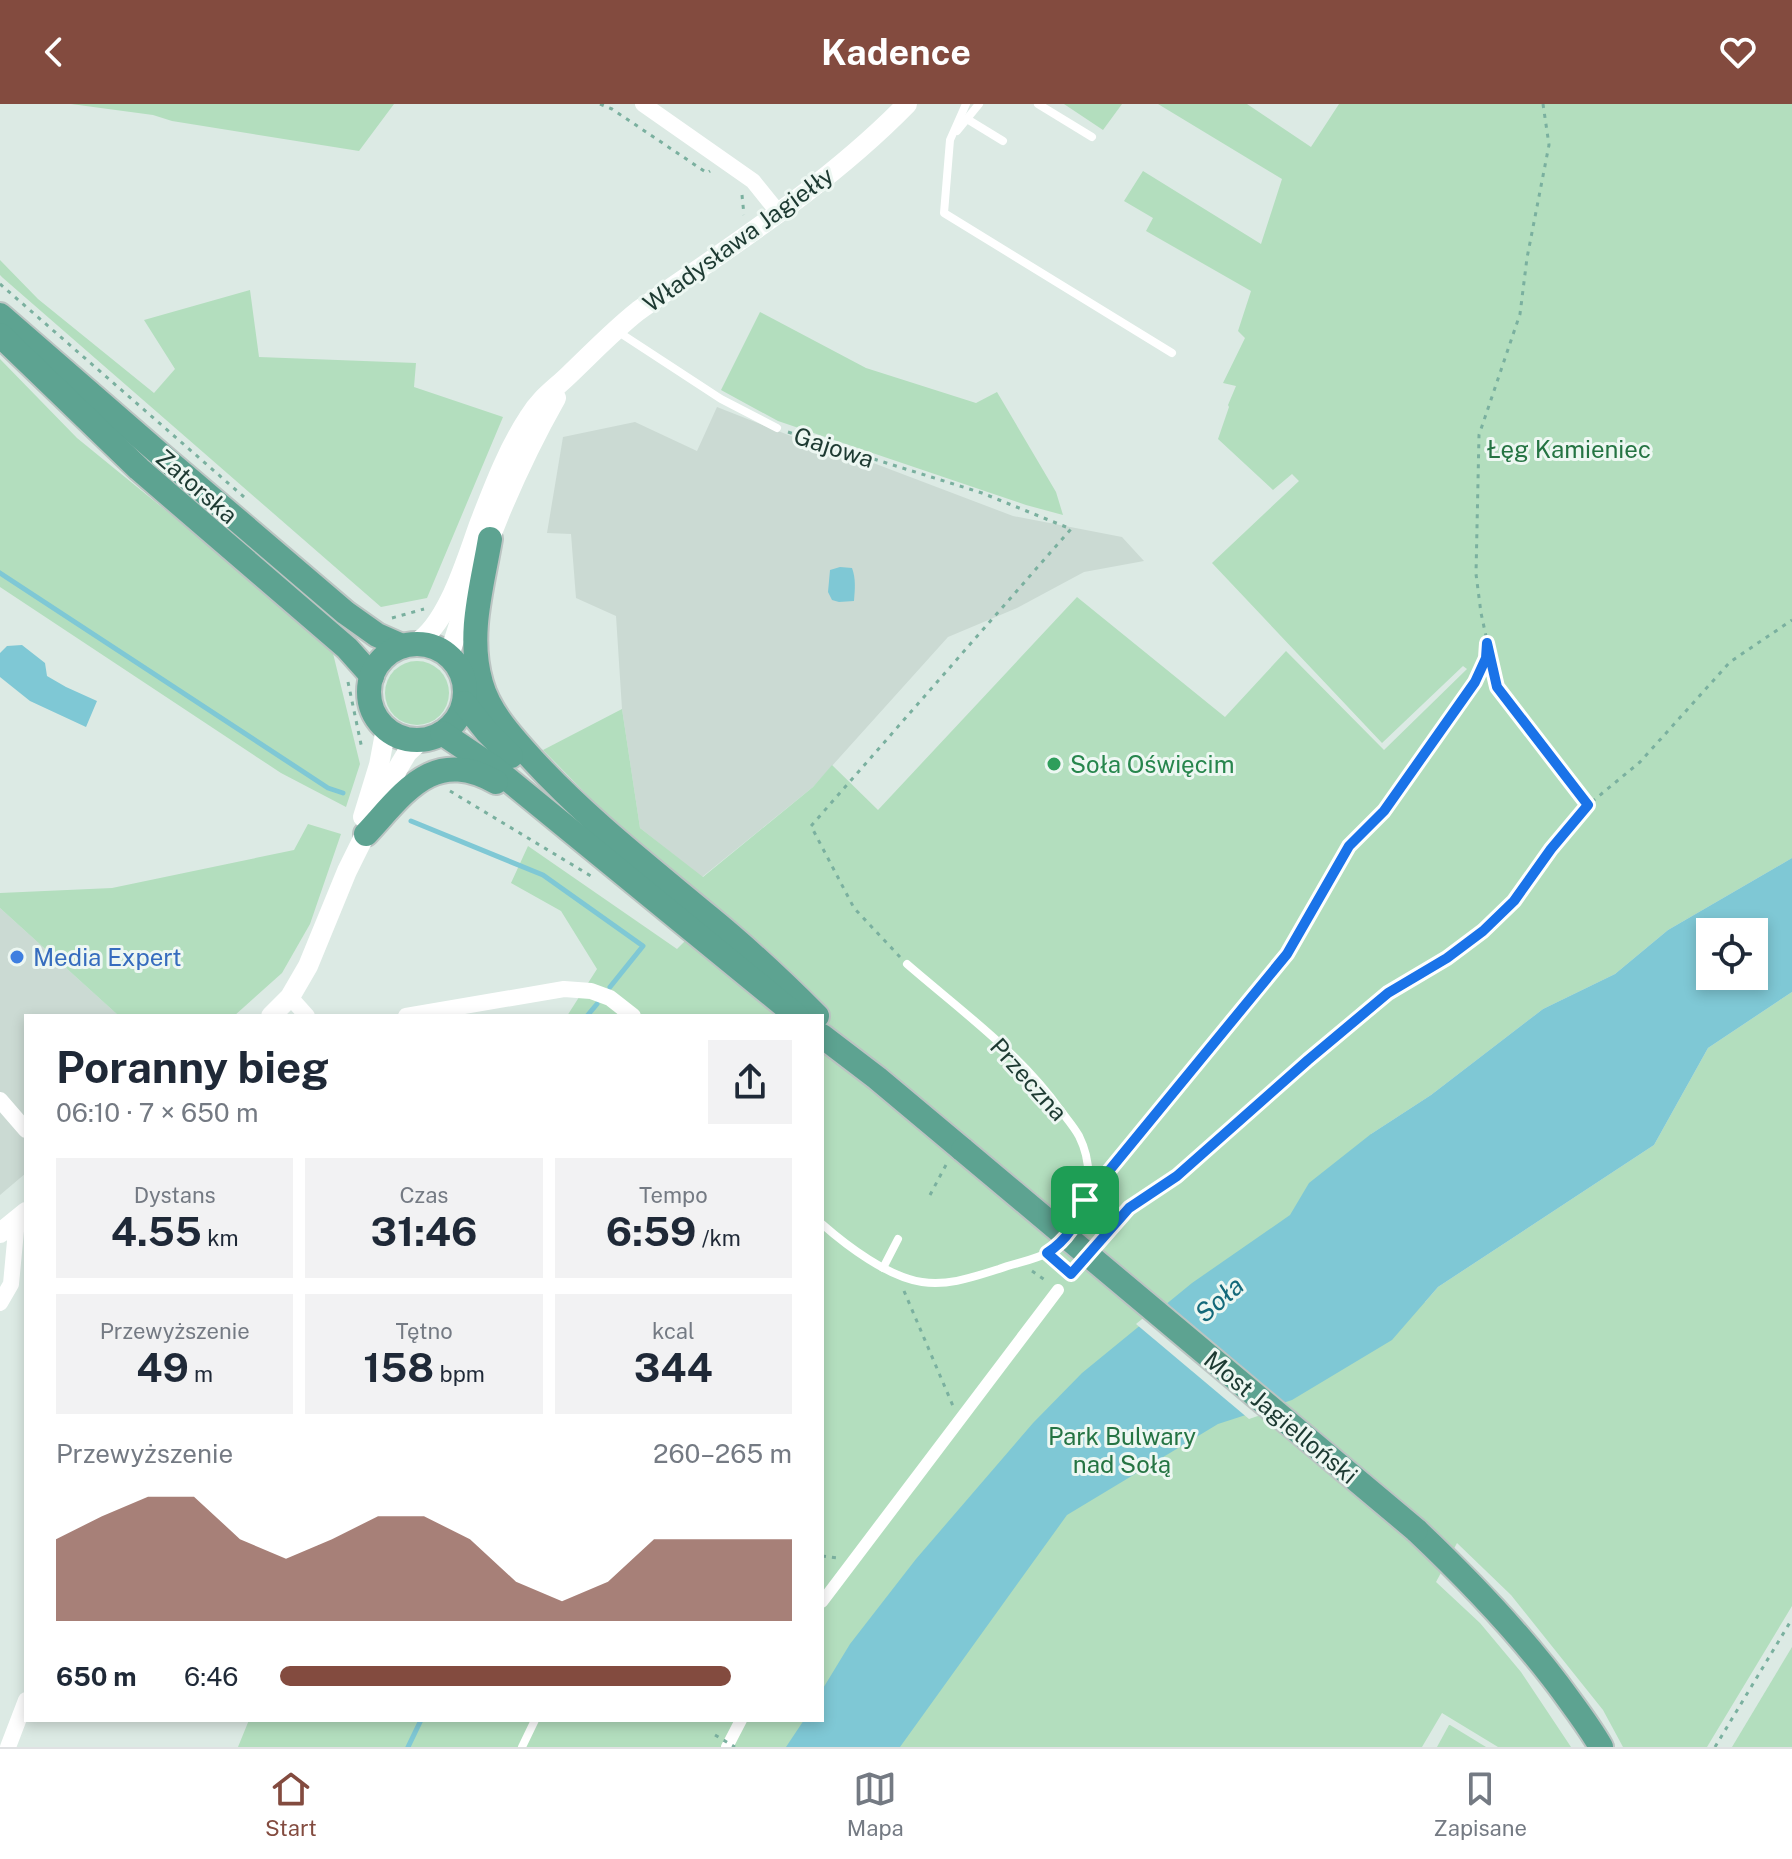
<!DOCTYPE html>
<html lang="pl">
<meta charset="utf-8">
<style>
body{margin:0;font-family:"Public Sans",sans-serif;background:#f2f2f3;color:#1f2937;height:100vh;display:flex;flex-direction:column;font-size:30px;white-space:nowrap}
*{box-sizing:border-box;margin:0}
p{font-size:26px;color:#747a83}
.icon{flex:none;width:44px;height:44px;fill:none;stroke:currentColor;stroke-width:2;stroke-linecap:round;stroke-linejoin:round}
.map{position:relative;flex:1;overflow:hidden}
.panel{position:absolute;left:24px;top:910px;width:800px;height:708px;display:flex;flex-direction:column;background:#fff;border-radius:0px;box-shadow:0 4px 12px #0003}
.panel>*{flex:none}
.controls{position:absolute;left:1696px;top:814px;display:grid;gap:16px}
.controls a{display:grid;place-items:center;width:72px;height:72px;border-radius:0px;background:#fff;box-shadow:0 4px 12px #0003;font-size:40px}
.pin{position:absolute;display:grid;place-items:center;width:68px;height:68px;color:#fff;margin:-34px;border-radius:16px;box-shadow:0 4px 12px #0006}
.round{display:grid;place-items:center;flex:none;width:84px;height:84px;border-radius:0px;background:#f2f2f3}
.overview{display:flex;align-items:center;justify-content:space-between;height:136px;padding:0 32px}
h1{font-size:44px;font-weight:700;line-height:60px}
.figures{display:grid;grid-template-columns:repeat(3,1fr);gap:12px;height:136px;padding:8px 32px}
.figures div{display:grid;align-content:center;border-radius:0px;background:#f2f2f3;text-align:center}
.figures b{font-size:40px;font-weight:700}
.figures small{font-size:22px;font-weight:400}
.figures p{font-size:22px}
.chart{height:224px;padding:16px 32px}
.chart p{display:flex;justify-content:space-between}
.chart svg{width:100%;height:144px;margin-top:8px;fill:#834b3f;opacity:.7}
ul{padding:0 32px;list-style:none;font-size:26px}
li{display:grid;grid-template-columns:128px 96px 1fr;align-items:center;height:60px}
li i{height:20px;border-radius:10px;background:#834b3f}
header{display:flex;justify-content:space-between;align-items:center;height:104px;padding:0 32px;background:#834b3f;color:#fff;font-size:36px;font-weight:700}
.tab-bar{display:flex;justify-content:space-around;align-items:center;height:112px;border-top:2px solid #e0e1e3;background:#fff;font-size:22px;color:#747a83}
.tab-bar a{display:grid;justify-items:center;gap:4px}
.tab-bar .current{color:#834b3f}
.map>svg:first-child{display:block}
</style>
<header><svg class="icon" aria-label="back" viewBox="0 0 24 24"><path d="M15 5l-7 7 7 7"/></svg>Kadence<svg class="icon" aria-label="heart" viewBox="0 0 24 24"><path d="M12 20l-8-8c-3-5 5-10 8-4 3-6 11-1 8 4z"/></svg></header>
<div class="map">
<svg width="1792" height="1643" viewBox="0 0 1792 1643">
<rect width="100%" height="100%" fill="#dceae4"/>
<!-- built -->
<g fill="#cbdad3">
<polygon points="717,303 791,332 847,349 1013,412 1122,433 1144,457 1084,468 1017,504 948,533 813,683 702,773 640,724 622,605 616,512 576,494 571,430 547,429 563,333 635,318 697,347"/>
<polygon points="0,804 119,912 26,912 26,1069 0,1091"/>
</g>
<!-- green -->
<g fill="#b3debe">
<polygon points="71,0 394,0 359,47 172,17 153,11"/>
<polygon points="1064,0 1122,0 1103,26"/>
<polygon points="1158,0 1247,0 1311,43 1339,0 1792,0 1792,754 1668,826 1615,870 1543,905 1431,991 1371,1030 1425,1198 1438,1183 1654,1041 1708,944 1792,888 1792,1502 1707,1643 1623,1643 1603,1606 1511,1491 1457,1439 1436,1478 1480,1519 1521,1568 1571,1643 1498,1643 1442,1609 1422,1643 238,1643 249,1616 822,1616 822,912 567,912 597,865 561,807 511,779 528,742 677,845 715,807 596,700 543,646 622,605 640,724 703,773 813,683 832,661 878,706 1077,493 1225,613 1286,547 1384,646 1467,565 1463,562 1382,639 1212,459 1299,377 1292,370 1273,386 1218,335 1229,303 1228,301 1236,282 1223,279 1245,234 1238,227 1251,187 1146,127 1153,114 1124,97 1143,67 1261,140 1282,75"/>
<polygon points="0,156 38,195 154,289 175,265 144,216 250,186 259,253 416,259 414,283 503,313 427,494 381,503 3,174 0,171"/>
<polygon points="760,208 866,264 976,299 997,288 1056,388 1063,411 1026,401 778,317 721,286"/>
<polygon points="0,255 77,334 331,541 360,660 346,703 281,669 0,483"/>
<circle cx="417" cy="589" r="32"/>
<polygon points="308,720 341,730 310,820 282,869 234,912 119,912 0,804 0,789 112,784 294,746"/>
<polygon points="1792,1543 1792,1643 1732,1643"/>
<polygon points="1449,1621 1450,1621 1486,1643 1437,1643"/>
</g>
<!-- water -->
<g fill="#7fc8d5" fill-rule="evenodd">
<path d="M840 463 852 464C856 475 855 485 854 497L839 498 832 496 828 488 830 466Z"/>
<polygon points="22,541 45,559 47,572 66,583 97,597 86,623 30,597 0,573 0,549 7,542"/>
<path d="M1792 754V888L1708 944 1654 1041 1438 1183 1392 1236 1292 1296 1218 1320 1067 1411 900 1643H786L804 1616H822V1586L850 1540 916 1455 1033 1319 1082 1269 1192 1179 1290 1111 1309 1079 1371 1030 1431 991 1543 905 1615 870 1668 826ZM1710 828H1754V872H1710Z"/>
</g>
<!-- pier -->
<polygon fill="#dceae4" points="1164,1197 1288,1302 1249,1315 1136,1220"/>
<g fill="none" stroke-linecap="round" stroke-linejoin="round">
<!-- stream -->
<g stroke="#7fc8d5" stroke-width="5">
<polyline points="0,469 328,684 343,689"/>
<polyline points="411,717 543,771 643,842 610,883"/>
<polyline points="587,912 597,900"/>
<polyline points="408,1643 421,1616"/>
</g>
<!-- primary casing -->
<g stroke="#bbc4c2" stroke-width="28">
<g id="primary">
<polyline points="0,211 161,351 346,509 377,531 402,542"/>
<polyline points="0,231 139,365 347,544 372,572"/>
<path d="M490 435C482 483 467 531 481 579 489 608 512 633 532 655 585 713 648 762 709 813 747 844 782 877 817 912"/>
<circle cx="417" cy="588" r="48"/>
<polyline points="464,599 487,628 511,652"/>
<polyline points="442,629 494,664 797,912"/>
<path d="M366 730C405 688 433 643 496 678"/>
<polyline points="822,932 877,974 963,1046"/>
<path d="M1416 1426C1472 1479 1525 1534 1570 1597 1581 1612 1592 1627 1601 1643"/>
</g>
</g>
<!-- path -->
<g stroke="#7ab09f" stroke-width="3" stroke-dasharray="4 6" stroke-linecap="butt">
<polyline points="600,0 612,5 707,69 710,67"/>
<polyline points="1543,0 1549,41 1527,154 1520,210 1479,331 1476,470 1481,509 1497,583 1588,701"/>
<polyline points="742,91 744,111"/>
<polyline points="0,180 244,393"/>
<polyline points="788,328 982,389 1071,425 811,722 854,804 900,853"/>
<polyline points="392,514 424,505"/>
<polyline points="348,578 362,645"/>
<polyline points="450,687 591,772"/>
<polyline points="1100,1078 1287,850 1349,742 1384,707 1475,578 1486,554 1487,543"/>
<polyline points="930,1091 947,1059"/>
<polyline points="1103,1134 1129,1104 1177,1072 1308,956 1388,889 1447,854 1483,827 1514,797 1551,745 1588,701 1640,658 1730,558 1792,516"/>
<polyline points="1056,1157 1071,1170"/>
<polyline points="1032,1167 1045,1176"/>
<polyline points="904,1187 953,1302"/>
<polyline points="822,1452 838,1454"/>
<polyline points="1715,1643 1792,1515"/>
</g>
<!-- service -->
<g stroke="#fff" stroke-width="8">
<polyline points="966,0 950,36 944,109 1172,249"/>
<polyline points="1038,0 1092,33"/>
<polyline points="967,15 1003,37"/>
<polyline points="957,27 979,0"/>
<polyline points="617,227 721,295 777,324"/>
<path d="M822 1120C847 1142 888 1173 922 1178 949 1182 973 1173 999 1165 1015 1159 1036 1156 1051 1147 1087 1123 1098 1070 1079 1032 1074 1023 1067 1015 1061 1007 1020 949 960 906 907 860"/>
<polyline points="883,1164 898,1135"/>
<polyline points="522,1643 535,1616"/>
</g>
<!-- pedestrian -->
<g stroke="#fff" stroke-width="12">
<polyline points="822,1498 1058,1186"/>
<polyline points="727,1643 741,1616"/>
</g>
<!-- minor -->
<g stroke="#fff" stroke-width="16">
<polyline points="643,0 753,77 778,108"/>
<polyline points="290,893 307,912"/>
<polyline points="406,912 564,885 591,887 610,894 633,912"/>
<polyline points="0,996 26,1026"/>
<polyline points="0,1199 11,1180 17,1116"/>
<polyline points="8,1643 26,1596"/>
</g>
<!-- tertiary -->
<g stroke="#fff" stroke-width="20">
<path d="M415 540C448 521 467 453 480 418 494 382 508 345 529 313 542 292 555 285 571 269 593 248 614 226 638 207 731 142 828 81 907 0"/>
<path d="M449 552C476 463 510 375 556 294"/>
<polyline points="363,713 379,661 386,624"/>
<polyline points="271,912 290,893 308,862 347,767 398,664 407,649 421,636"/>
<polyline points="0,1129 26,1108"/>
</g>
<!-- primary -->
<use href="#primary" stroke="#5da391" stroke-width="24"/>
<!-- primary-bridge casing -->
<g stroke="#bbc4c2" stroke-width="28" stroke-linecap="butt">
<polyline id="primary-bridge" points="963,1046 1416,1426"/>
</g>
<!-- path-bridge -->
<polyline stroke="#7ab09f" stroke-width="3" stroke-dasharray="4 6" stroke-linecap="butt" points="715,1631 735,1643"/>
<!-- primary-bridge -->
<use href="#primary-bridge" stroke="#5da391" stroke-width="24"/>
</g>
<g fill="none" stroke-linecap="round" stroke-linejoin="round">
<!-- route casing -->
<g stroke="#fff" stroke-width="16">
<path id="route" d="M1487 539 1497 583 1588 701 1551 745 1514 797 1483 827 1447 854 1388 889 1308 956 1177 1072 1129 1104 1071 1170 1047 1149C1067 1136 1077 1119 1085 1096L1287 850 1349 742 1384 707 1475 578 1486 554Z"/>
</g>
<!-- route -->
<use href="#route" stroke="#1a73e8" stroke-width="10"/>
</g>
<!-- markers -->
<circle fill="#2e9e5b" stroke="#edf7f2" stroke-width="3" cx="1054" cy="660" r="8"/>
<circle fill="#3f7fe0" stroke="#edf7f2" stroke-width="3" cx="17" cy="853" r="8"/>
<g text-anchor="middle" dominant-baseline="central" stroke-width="6" stroke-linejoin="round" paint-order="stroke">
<!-- street labels -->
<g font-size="24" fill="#1d3a32" stroke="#edf7f2">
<text transform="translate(738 135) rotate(-36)">Władysława Jagiełły</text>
<text transform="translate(834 343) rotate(18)">Gajowa</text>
<text transform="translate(197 382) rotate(41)">Zatorska</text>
<text transform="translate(1029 975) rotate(48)">Przeczna</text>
<text transform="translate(1281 1313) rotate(40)">Most Jagielloński</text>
</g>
<!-- park labels -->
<g font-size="24" fill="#257443" stroke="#edf7f2">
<text x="1569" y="345">Łęg Kamieniec</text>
<text x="1122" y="1332">Park Bulwary<tspan x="1122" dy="28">nad Sołą</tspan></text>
</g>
<!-- leisure labels -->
<g font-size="24" fill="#27864d" stroke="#edf7f2" text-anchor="start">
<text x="1070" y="660">Soła Oświęcim</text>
</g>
<!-- shop labels -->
<g font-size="24" fill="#366cbe" stroke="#edf7f2" text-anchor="start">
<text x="33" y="853">Media Expert</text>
</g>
<!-- water labels -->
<g font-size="26" font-style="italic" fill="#14697a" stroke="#edf7f2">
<text transform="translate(1219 1195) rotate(-41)">Soła</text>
</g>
</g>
</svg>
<div class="controls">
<a><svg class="icon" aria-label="locate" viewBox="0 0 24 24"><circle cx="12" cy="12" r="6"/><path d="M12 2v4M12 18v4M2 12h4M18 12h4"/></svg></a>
</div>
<div class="pin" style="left:1085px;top:1096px;background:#1e9e55"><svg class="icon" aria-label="arrive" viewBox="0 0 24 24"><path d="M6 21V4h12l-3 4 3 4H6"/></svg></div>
<section class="panel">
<div class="overview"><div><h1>Poranny bieg</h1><p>06:10 · 7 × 650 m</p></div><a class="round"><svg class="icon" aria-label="share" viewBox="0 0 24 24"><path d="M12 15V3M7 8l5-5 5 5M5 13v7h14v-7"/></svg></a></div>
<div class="figures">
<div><p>Dystans</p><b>4.55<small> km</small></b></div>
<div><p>Czas</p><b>31:46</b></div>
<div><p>Tempo</p><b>6:59<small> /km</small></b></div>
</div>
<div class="figures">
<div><p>Przewyższenie</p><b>49<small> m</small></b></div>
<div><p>Tętno</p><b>158<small> bpm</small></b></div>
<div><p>kcal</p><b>344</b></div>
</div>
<div class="chart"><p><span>Przewyższenie</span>260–265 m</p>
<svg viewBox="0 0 160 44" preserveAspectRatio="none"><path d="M0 44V19L10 12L20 6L30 6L40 19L50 25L60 19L70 12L80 12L90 19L100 32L110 38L120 32L130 19L140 19L150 19L160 19V44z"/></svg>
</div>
<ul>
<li><b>650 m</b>6:46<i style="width:88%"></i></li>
</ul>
</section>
</div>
<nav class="tab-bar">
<a class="current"><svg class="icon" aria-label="home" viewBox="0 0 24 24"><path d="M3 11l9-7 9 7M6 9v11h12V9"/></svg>Start</a>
<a><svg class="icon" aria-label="map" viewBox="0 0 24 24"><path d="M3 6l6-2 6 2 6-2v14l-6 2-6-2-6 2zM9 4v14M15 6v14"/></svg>Mapa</a>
<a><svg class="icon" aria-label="saved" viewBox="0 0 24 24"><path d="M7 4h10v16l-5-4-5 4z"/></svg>Zapisane</a>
</nav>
